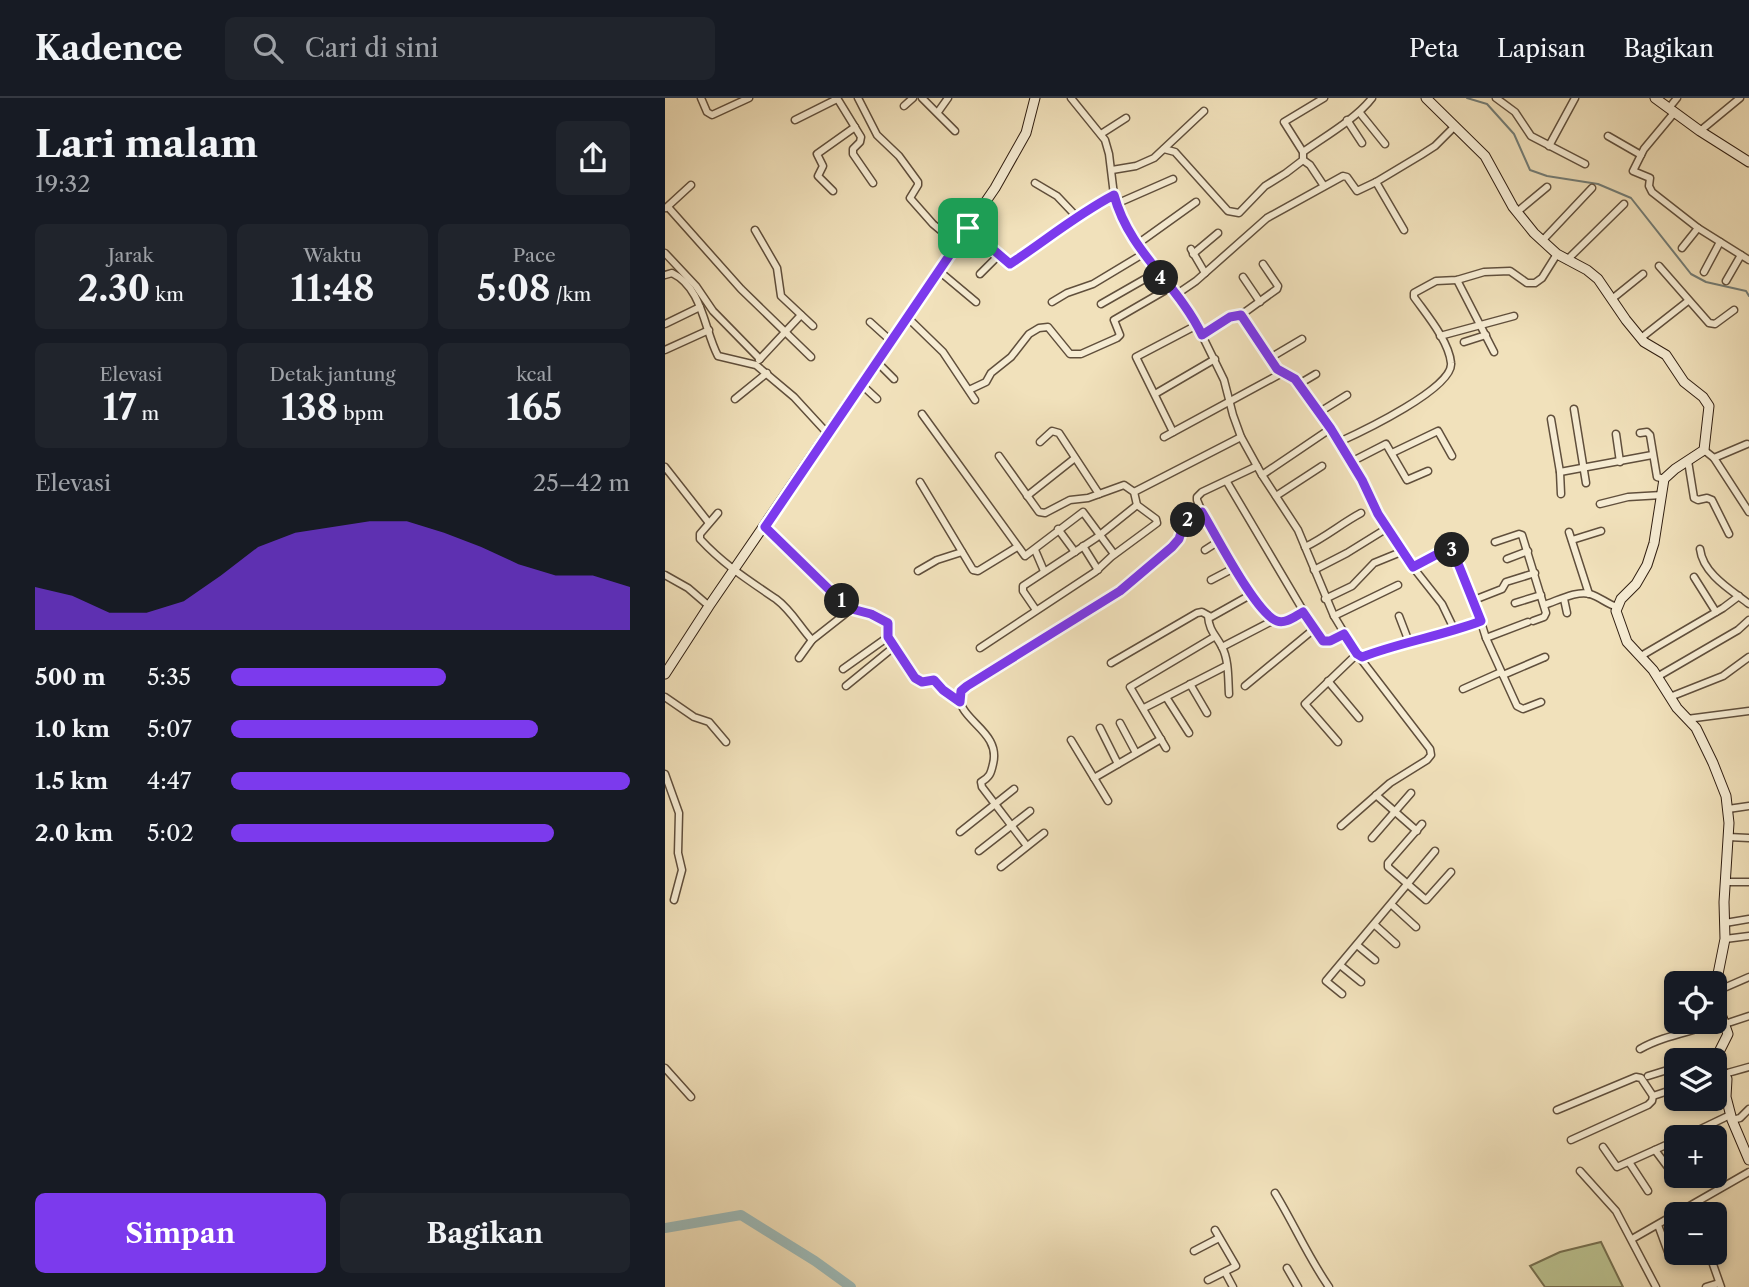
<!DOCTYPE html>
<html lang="id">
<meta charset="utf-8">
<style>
body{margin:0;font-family:"Libre Caslon Text",serif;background:#20242c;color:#f1f3f6;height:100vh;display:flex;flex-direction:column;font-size:26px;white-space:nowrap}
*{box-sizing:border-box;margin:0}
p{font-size:23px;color:#9ea1a6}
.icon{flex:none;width:38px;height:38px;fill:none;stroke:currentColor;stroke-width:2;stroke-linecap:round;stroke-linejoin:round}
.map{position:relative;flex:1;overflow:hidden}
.drawer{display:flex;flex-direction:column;background:#171b24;width:665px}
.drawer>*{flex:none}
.fabs{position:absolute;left:999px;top:873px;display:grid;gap:14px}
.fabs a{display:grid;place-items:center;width:63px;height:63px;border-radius:10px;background:#171b24;box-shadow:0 4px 10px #0003;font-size:35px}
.pin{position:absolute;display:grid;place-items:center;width:60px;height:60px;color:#fff;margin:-30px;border-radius:14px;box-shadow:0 4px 10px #0006}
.km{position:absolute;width:35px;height:35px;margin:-18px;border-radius:50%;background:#222;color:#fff;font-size:19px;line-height:35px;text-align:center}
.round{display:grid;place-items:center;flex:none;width:74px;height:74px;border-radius:10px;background:#20242c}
.head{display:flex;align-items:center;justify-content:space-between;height:119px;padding:0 35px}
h1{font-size:38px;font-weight:800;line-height:52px}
.metrics{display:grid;grid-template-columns:repeat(3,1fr);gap:10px;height:119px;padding:7px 35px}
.metrics div{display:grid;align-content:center;border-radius:10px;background:#20242c;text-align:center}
.metrics b{font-size:35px;font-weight:800}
.metrics small{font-size:19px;font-weight:400}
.metrics p{font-size:19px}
.chart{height:196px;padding:14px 35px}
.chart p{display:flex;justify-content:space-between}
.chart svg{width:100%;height:126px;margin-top:7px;fill:#7c3aed;opacity:.7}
.action{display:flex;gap:14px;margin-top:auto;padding:14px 35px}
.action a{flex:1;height:80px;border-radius:10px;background:#7c3aed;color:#fff;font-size:28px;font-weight:800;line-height:80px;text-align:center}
.action a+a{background:#20242c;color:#f1f3f6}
ul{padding:0 35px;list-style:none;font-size:23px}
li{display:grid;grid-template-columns:112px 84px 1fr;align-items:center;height:52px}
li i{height:18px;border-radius:9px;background:#7c3aed}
header{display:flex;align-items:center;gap:42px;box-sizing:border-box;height:98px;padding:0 35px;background:#171b24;border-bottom:2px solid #363941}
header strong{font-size:33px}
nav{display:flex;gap:38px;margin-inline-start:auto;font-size:24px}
.search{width:490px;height:63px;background:#20242c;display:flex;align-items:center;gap:18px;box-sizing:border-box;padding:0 24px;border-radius:10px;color:#9ea1a6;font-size:26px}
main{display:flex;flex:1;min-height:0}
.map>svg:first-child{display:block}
</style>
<header>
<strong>Kadence</strong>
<div class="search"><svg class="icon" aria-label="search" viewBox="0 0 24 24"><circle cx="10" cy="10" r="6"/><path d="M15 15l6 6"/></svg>Cari di sini</div>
<nav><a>Peta</a><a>Lapisan</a><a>Bagikan</a></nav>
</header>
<main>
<section class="drawer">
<div class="head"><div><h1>Lari malam</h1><p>19:32</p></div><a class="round"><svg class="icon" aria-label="share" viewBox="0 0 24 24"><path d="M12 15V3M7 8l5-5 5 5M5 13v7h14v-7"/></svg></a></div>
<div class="metrics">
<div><p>Jarak</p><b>2.30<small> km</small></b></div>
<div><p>Waktu</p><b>11:48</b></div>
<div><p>Pace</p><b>5:08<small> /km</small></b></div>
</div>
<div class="metrics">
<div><p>Elevasi</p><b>17<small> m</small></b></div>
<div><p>Detak jantung</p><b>138<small> bpm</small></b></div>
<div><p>kcal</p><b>165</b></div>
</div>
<div class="chart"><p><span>Elevasi</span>25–42 m</p>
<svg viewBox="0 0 160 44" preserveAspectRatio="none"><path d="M0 44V29L10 32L20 38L30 38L40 34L50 25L60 15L70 10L80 8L90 6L100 6L110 10L120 15L130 21L140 25L150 25L160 29V44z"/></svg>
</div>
<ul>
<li><b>500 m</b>5:35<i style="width:54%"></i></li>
<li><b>1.0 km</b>5:07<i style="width:77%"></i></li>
<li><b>1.5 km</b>4:47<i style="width:100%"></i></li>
<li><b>2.0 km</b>5:02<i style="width:81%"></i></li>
</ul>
<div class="action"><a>Simpan</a><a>Bagikan</a></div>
</section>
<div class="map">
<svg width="1084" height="1189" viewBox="0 0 1084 1189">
<rect width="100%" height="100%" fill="#f1e1bb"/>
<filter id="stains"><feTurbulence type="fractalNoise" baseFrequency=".00286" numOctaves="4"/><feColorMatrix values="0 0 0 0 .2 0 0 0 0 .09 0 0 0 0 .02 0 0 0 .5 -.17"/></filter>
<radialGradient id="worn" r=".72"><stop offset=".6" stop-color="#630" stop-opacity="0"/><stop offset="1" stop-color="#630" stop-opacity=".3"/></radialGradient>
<!-- green -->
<polygon fill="#bbc290" stroke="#767050" stroke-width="2" points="936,1144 958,1189 880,1189 865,1168 895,1154"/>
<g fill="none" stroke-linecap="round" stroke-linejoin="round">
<!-- stream -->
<g stroke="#727c76" stroke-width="2">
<polyline points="802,0 822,6 849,36 865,72 882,78 933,86 966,100 1026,176 1041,184 1081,193 1084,198"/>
<polyline points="1037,1078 1053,1090"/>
</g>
<!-- river -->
<polyline stroke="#9ebbb9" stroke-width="10" points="0,1130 76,1117 150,1163 186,1189"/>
<!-- street casing -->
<g stroke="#604f3c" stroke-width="9">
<g id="street">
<polyline points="36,0 42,14 47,17 84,0"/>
<polyline points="172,0 196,39 195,44 188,51 188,56 208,85"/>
<polyline points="193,0 212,37 234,58 253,84 253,87 245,100 268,126 292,146"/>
<polyline points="257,0 290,33"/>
<polyline points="406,0 440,42 444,56 449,97 457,122 471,147 498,182 512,196 532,227 559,282 568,317 576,339 597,377 633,432 669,518 692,556 765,651 766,657 762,662 725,685 676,728"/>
<polyline points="831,0 850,14 866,38 920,66"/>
<polyline points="239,8 248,0"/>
<polyline points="1004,10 1012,0"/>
<polyline points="273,14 283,0"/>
<polyline points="695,15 720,46"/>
<polyline points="1009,15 979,51 968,73 985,80 984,88 987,94 1033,130 1084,162"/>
<polyline points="130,22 172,1"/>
<polyline points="682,22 697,45"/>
<polyline points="1035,33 1075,0"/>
<polyline points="436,36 461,20"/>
<polyline points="943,38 976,57"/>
<polyline points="884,48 910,0"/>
<polyline points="499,51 510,54 563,113 574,115 600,88 621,75 638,62 638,54 619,24 659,0"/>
<path d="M638 54C659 39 692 20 707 0"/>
<polyline points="638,62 645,67 659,88"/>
<polyline points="447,72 471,68 489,60 539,13"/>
<polyline points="711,84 739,132"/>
<polyline points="370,85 392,98 411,118"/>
<polyline points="168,93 153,78 158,68 152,56 190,29"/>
<polyline points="451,106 508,81"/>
<polyline points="3,109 76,191 146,259"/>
<polyline points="1,110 26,87"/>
<polyline points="852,114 882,89"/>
<path d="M303 130 345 166C380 143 411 117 449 97"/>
<polyline points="90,132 112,170 116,198 148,228"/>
<polyline points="877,143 927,90"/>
<polyline points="471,147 531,104"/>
<polyline points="1017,150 1033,130"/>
<polyline points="526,151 540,175"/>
<polyline points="0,155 31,188 48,213 95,261"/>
<polyline points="528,156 553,135"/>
<polyline points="902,162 959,106"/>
<polyline points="994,168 1044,225 1050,226 1069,212"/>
<polyline points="274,173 311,204"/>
<polyline points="1039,174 1055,144"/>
<polyline points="315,176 334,157"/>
<path d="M0 177 7 175C38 190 39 232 53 258L91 267 129 299 163 336"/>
<polyline points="578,179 595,204"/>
<polyline points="792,182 829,254"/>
<polyline points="1061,183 1076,157"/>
<polyline points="512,196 531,183 602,120 678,78 682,79 692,93 711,84 756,57 770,48 790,28"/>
<polyline points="947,201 978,176"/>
<polyline points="387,204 402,195 428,186 478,156"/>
<polyline points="436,206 492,174"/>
<polyline points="576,217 612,271 630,281 665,331 697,382 709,409 724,429 736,454 777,506 790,533"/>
<polyline points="242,219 278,254 310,302"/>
<polyline points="205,224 226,243"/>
<polyline points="0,226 35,209"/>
<polyline points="537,237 565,219 576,217 612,191 613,188 598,166"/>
<polyline points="775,238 849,218"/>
<polyline points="976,240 1023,203"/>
<polyline points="799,244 821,237"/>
<polyline points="0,252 44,232"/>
<polyline points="605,260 637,241"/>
<polyline points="94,262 136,217"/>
<polyline points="212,264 229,281"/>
<polyline points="634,286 651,276"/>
<polyline points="197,287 212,301"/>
<polyline points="304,292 321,284 326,275 346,259 364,236 374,230 383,229 405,256 416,256 452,240 455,237 449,222 506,189"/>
<polyline points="490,296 550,261"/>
<polyline points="70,301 102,275"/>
<polyline points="909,311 921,385"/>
<polyline points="653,315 682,297"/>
<polyline points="257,316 360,458 418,414 449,456"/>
<polyline points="886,321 895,374 896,396"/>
<polyline points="508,334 471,259 532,227"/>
<polyline points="975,335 982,334 985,337 992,379 999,381"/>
<polyline points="951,336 955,364"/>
<polyline points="499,339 617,275"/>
<polyline points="375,344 387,333 394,335 434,396"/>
<path d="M674 344C696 334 789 290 786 265 784 243 761 216 749 199V195L771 183 792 182 819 174 845 173 862 185H870L877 180 892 156"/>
<polyline points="1039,352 1049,360 1084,414"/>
<polyline points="727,355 773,333 787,358"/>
<polyline points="1049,360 1082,346"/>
<polyline points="1023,363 1029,400 1033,402 1042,400 1047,402 1064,436"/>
<polyline points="686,364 721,346 742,382 763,373"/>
<path d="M592 368 537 394 532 399V402C543 429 589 513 613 524L622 523 638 514"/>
<polyline points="0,369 44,425"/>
<polyline points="895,374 987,357"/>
<polyline points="597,377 665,331"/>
<polyline points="255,384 308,472 313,473 352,449"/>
<polyline points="562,384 655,541 661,543 679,536"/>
<polyline points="469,394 576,339"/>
<polyline points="362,398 410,360"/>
<polyline points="611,398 657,368"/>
<polyline points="935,406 963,399 997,397"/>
<path d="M53 415 35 436V441C58 466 83 482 111 501 126 512 135 529 147 542"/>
<polyline points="100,429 183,510 207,516 223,525 223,539 250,580 257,584 269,582 295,604"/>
<polyline points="393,431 410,454"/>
<polyline points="904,434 924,496"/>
<polyline points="907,442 936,433"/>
<polyline points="830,444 854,436 857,437 881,515 879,519 868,523"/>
<polyline points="418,448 433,472"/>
<path d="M640 449C661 439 677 425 696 415"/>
<path d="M1035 451C1038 476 1066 492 1084 506"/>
<polyline points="370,452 379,473"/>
<polyline points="540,452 554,443"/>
<polyline points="842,461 863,453"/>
<polyline points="748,469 782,451 786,451 809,502 821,540 852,608 858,611 876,604"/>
<polyline points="649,472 682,455 724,429"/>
<polyline points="253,473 272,462 297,454"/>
<polyline points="0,477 23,490 44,508"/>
<polyline points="1029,479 1051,514"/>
<polyline points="546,482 569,470"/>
<polyline points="660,501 687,488 709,465 736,454"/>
<polyline points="899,501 902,515"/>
<polyline points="809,502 837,491 841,484 870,475"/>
<polyline points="850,505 876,497"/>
<path d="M879 507C892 503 912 492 925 496 935 499 942 506 952 509"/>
<polyline points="371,512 358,493 358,488 431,440 472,407"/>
<path d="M543 518C544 533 551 537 557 549 564 562 563 581 564 596"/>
<polyline points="669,518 733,487"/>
<polyline points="734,518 744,544"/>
<polyline points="821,540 863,524"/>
<polyline points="557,549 609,522"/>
<polyline points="315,550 430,474 446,459 492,425 491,421 472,407 469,394 459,387 423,400 405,402 380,415 374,414 334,358"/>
<polyline points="976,558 1058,510 1074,498"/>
<path d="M697 559C736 544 777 538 816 523"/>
<polyline points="134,560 147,542 180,516 183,510"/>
<polyline points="446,565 532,515 537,514 546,519 587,496"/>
<polyline points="178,571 223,539"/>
<polyline points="838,577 880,559"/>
<polyline points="992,579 1073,532 1084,522"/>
<polyline points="663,583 694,620"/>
<polyline points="525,586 542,615"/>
<polyline points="181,588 230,548"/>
<polyline points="580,588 649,531"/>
<polyline points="798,591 836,574"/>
<polyline points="0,599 29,619 44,624 61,644"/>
<polyline points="501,599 524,635"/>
<polyline points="1005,599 1058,578 1084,559"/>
<polyline points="479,610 561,568"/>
<polyline points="1022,621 1084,613"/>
<polyline points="455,625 471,655"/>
<polyline points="435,630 453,666"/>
<polyline points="406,642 443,703"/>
<polyline points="673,644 640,606 692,556"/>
<polyline points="501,650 465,589 549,539"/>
<polyline points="0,676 14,715 13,755 17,772 9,802"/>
<polyline points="429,680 496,641"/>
<polyline points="711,697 752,733"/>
<polyline points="1063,711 1084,708"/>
<polyline points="757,726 723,765 723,769 761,802 786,774"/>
<polyline points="295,734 349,691"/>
<polyline points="1063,739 1084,740"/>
<polyline points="707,740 746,695"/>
<path d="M362 748 317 689 316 684C325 679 326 675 328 666 337 631 287 621 296 593L455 493 507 449 514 441 519 426 537 414"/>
<polyline points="314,753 365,713"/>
<polyline points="336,769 379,735"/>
<polyline points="1060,784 1084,784"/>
<polyline points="727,807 751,829"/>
<polyline points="1060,825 1084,821"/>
<polyline points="710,827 731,846"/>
<polyline points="1060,841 1084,838"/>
<polyline points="692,847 710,862"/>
<polyline points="675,867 696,884"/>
<polyline points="1052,893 1084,879"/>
<polyline points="677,896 661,883 770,753"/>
<polyline points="1060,926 1084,918"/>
<path d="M975 951C1001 936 1031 934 1058 922"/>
<polyline points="1029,962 1054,954"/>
<polyline points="0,970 26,999"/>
<polyline points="1059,976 1084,969"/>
<polyline points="983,978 1012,969"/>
<polyline points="892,1012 971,979 976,980 988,998"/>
<polyline points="1067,1022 1075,1020 1084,1011"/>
<polyline points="1017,1040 1065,1017"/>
<polyline points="906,1042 983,1007 987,1003 988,998 1012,990"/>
<polyline points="938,1049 952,1069 1012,1042"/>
<polyline points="990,1052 1014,1084"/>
<polyline points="964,1064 983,1093"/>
<polyline points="915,1073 951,1113 991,1189"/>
<path d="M610 1095C629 1126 643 1159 664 1189"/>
<polyline points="993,1127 1003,1154 1007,1156 1012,1155"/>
<polyline points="967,1141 1084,1074"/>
<polyline points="529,1153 554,1140"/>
<polyline points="1044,1155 1056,1189"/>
<polyline points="622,1170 633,1189"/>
<polyline points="560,1174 568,1189"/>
<polyline points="543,1182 571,1168 550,1132"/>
<polyline points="1041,1189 1054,1185"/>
</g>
</g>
<!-- secondary casing -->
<g stroke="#301e11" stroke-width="11">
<g id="secondary">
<polyline points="761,0 820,58 848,109 869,135 892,156 922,172 933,181 961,222 979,244 1001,257 1019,284 1038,299 1044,308 1039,352 1010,371 999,381 989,445 982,467 971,486 956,501 951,513 962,544 988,572 1012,610 1031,630 1048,665 1061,698 1064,725 1059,804 1060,841 1052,881 1052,905 1063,936 1054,954 1054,967 1062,981 1061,999 1067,1022 1084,1062"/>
<polyline points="990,0 1035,33 1084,64"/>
<polyline points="0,576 44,508 330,90 361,35 370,0"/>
</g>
</g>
<!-- street -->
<use href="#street" stroke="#f6ecd3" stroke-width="6"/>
<!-- secondary -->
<use href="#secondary" stroke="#f6ecd3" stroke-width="9"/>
</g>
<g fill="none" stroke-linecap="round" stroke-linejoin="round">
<!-- route casing -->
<g stroke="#fff" stroke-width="14">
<path id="route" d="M449 97C464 154 513 186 537 237L565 219 576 217 612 271 630 281 666 331 697 382 713 416 748 469 782 451 788 453 816 523C777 538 736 544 697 559L692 556 679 536 665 543H658L638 514C630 518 621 526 612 523 591 516 550 435 537 414L519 425 514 441 507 449 455 493 302 588 296 593 295 604 278 592 269 582 257 584 250 580 223 539V525L206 516 183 510 100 429 303 130 345 166C380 143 411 117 449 97Z"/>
</g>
<!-- route -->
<use href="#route" stroke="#7c3aed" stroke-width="9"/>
</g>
<rect width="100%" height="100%" filter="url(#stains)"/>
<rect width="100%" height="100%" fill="url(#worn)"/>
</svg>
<div class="fabs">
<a><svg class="icon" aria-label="locate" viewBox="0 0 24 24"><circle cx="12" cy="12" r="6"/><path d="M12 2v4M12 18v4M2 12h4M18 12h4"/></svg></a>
<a><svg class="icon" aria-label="layers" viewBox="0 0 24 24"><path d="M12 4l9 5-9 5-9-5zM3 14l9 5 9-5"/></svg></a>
<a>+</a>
<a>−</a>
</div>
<div class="pin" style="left:303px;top:130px;background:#1e9e55"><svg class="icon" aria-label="arrive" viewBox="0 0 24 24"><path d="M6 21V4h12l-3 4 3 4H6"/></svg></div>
<b class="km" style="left:177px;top:503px">1</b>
<b class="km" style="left:523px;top:422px">2</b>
<b class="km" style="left:787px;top:452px">3</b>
<b class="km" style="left:496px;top:180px">4</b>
</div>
</main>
